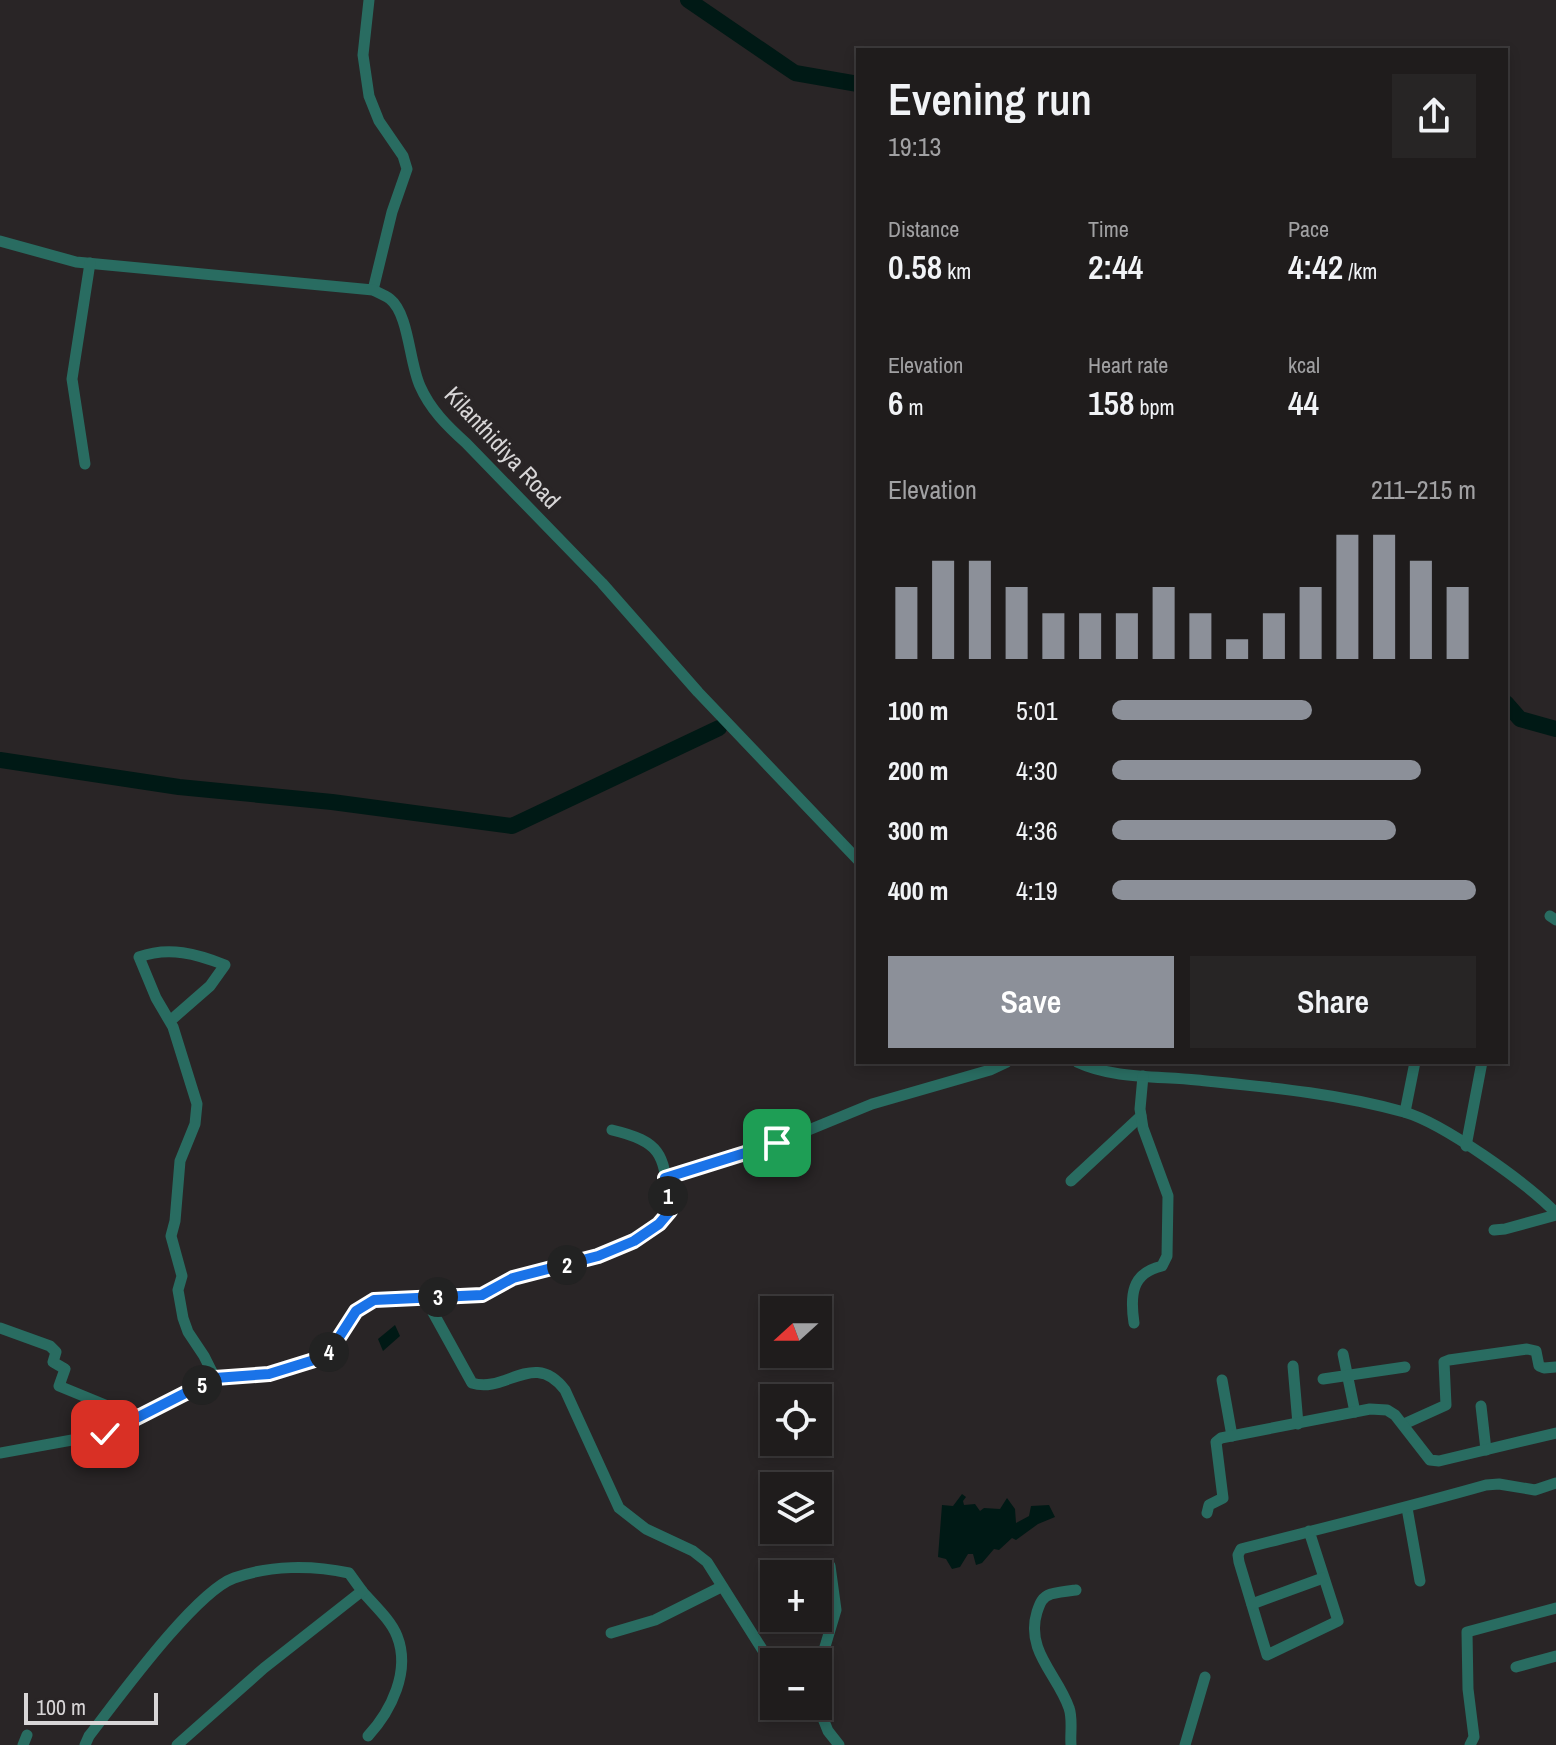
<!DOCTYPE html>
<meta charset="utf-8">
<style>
body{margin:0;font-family:"Archivo Narrow",sans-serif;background:#272525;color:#f1f3f6;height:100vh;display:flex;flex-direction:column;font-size:30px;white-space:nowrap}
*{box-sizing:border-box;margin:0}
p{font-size:26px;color:#a1a1a3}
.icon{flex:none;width:44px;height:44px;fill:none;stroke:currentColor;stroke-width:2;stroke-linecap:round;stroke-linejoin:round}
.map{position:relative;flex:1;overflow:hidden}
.details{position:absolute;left:856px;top:48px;width:652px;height:1016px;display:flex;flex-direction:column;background:#1f1c1c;border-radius:0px;box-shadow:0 4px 12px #0003,0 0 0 2px #3c3a3b}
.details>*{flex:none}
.needle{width:52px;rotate:249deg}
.buttons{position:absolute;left:760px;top:1296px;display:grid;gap:16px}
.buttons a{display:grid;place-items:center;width:72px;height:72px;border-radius:0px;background:#1f1c1c;box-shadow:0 4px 12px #0003,0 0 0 2px #3c3a3b;font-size:40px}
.scale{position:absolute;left:24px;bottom:20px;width:134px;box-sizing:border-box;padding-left:8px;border:4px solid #d8d6d7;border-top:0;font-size:22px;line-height:28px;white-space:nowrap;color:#d8d6d7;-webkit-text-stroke:6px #292526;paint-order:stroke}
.pin{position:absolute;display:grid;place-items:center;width:68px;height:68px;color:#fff;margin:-34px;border-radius:16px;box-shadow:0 4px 12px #0006}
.km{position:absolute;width:40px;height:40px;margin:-20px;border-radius:50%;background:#222;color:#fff;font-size:22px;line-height:40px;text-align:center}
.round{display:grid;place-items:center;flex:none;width:84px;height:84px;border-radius:0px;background:#272525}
.overview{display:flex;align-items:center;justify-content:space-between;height:136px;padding:0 32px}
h1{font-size:44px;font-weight:600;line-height:60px}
.metrics{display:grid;grid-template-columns:repeat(3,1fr);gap:12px;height:136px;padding:8px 32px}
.metrics div{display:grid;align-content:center}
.metrics b{font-size:34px;font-weight:600}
.metrics small{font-size:22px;font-weight:400}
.metrics p{font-size:22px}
.chart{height:224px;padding:16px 32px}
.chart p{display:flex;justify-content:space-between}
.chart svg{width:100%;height:144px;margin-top:8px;stroke:#8c9099;stroke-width:6}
.action{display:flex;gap:16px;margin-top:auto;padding:16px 32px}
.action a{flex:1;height:92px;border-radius:0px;background:#8c9099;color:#fff;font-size:32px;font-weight:600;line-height:92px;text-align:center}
.action a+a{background:#272525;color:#f1f3f6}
ul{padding:0 32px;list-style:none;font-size:26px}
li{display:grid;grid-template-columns:128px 96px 1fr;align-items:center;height:60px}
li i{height:20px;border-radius:10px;background:#8c9099}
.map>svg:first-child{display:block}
</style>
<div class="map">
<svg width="1556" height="1745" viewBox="0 0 1556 1745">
<rect width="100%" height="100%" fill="#292526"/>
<!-- water -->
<g fill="#001915">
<polygon points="395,1325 400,1336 383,1351 378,1339"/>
<polygon points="962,1494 966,1497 963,1501 964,1505 975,1504 980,1511 984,1508 1000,1509 1007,1498 1015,1509 1016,1523 1029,1516 1031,1506 1049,1505 1055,1517 1038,1524 1016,1540 1012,1538 999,1550 994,1549 982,1563 976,1565 973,1554 968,1554 960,1567 952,1569 946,1559 938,1557 942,1505 953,1506"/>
</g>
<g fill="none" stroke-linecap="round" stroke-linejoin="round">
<!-- river -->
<g stroke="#001915" stroke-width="16">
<polyline points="688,0 795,73 858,84"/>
<polyline points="1506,703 1520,719 1556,729"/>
<polyline points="0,760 179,787 332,802 512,826 719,728"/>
</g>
<!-- minor -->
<g stroke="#296c61" stroke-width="11">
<polyline points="369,0 363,55 369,96 379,121 403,156 407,169 392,212 373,290"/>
<path d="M0 241 76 262 373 290C379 293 385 295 390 299 409 314 409 362 420 386 430 409 447 426 466 443L602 583 698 692 858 860"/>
<polyline points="85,464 72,379 90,263"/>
<polyline points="1550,916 1556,920"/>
<path d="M170 1021 210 986 225 965C197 954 169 946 139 957L156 998 173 1027 197 1104 195 1124 180 1161 175 1221 171 1236 182 1276 178 1290 183 1318 188 1332 204 1356 215 1378"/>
<path d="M1077 1062C1113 1079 1158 1076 1197 1080 1266 1087 1337 1093 1404 1112 1443 1123 1527 1183 1556 1213"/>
<polyline points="1405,1112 1415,1062"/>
<polyline points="1466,1146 1482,1062"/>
<polyline points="665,1178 777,1143 872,1104 990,1070 1007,1062"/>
<polyline points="1071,1181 1141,1116"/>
<polyline points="1494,1230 1505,1229 1556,1215"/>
<path d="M433 1297 430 1307 472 1383C506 1394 534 1349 565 1390L619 1508 646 1529 693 1551 707 1562 774 1668"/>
<path d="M1134 1323C1130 1296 1131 1273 1162 1266L1167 1256 1168 1196 1143 1128 1140 1109 1143 1076"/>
<polyline points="0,1328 50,1346 56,1352 53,1362 65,1369 59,1386 115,1409 128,1409 139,1417"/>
<polyline points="1343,1354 1355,1412"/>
<polyline points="1293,1366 1298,1424"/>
<polyline points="1323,1379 1405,1367"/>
<polyline points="1222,1380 1232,1436"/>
<polyline points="1481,1406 1486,1450"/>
<polyline points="1404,1424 1446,1405 1444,1362 1449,1360 1527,1349 1536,1351 1539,1366 1544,1368 1556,1367"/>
<path d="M0 1453 105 1434 215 1378 269 1374 327 1356 356 1311 363 1305 374 1300 482 1295 513 1278 598 1256 634 1241 659 1224 670 1211C663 1159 668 1143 612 1130"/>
<polyline points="1407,1508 1420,1581"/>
<polyline points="1207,1513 1209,1505 1223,1498 1216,1442 1221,1438 1370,1409 1387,1410 1395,1415 1430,1460 1439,1461 1556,1433"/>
<path d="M1309 1531 1338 1621 1267 1655 1239 1562 1238 1555 1241 1549C1323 1528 1405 1508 1486 1485L1499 1484 1535 1490 1556 1483"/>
<path d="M362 1591C373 1604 391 1620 397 1636 411 1671 391 1711 368 1736"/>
<polyline points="1252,1604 1323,1578"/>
<polyline points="611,1633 655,1620 721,1587"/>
<polyline points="1516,1667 1556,1656"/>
<polyline points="818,1670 836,1610 830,1566"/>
<polyline points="818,1706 828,1731 839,1745"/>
<polyline points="23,1745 27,1735"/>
<path d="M85 1745 89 1736C117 1700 195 1592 234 1578 270 1565 312 1565 349 1573L362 1591 264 1668 177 1745"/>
<path d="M1071 1745C1070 1733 1073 1719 1069 1708 1058 1675 1025 1651 1037 1612 1040 1603 1042 1597 1051 1594 1059 1592 1068 1591 1076 1590"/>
<polyline points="1185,1745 1205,1677"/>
<polyline points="1470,1745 1474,1737 1468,1689 1467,1632 1556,1608"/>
</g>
</g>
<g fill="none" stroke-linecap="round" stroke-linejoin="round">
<!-- route casing -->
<g stroke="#fff" stroke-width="16">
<polyline id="route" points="105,1434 215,1378 269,1374 327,1356 356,1311 374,1300 482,1295 513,1278 598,1256 634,1241 659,1224 670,1211 665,1178 777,1143"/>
</g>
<!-- route -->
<use href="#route" stroke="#1a73e8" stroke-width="10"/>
</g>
<g text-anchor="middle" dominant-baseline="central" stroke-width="8" stroke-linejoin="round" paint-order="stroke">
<!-- street labels -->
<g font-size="24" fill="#d8d6d7" stroke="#292526">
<text transform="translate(503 447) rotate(47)">Kilanthidiya Road</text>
</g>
</g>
</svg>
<div class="buttons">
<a><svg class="needle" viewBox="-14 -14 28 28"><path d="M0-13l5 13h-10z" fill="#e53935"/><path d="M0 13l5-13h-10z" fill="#a1a1a3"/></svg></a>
<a><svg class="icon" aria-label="locate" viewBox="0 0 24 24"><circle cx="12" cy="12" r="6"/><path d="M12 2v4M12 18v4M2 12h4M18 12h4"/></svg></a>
<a><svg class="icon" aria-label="layers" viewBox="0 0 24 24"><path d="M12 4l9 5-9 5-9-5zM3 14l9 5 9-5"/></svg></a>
<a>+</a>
<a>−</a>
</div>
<div class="scale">100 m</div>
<div class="pin" style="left:777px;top:1143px;background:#1e9e55"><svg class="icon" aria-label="arrive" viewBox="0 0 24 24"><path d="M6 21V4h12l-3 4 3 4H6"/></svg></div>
<div class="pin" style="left:105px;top:1434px;background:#d93025"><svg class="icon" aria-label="check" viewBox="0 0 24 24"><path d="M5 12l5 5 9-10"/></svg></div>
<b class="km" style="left:668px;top:1196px">1</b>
<b class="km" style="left:567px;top:1265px">2</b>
<b class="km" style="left:438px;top:1297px">3</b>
<b class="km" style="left:329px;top:1352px">4</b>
<b class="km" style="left:202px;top:1385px">5</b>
<section class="details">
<div class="overview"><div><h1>Evening run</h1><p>19:13</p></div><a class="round"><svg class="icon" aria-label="share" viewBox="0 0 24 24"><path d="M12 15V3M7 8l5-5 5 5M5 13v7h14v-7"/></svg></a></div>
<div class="metrics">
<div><p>Distance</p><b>0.58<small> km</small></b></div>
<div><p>Time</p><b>2:44</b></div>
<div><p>Pace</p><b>4:42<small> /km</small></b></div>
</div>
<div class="metrics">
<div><p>Elevation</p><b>6<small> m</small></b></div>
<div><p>Heart rate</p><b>158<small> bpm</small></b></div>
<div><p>kcal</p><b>44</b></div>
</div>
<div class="chart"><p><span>Elevation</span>211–215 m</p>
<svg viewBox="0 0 160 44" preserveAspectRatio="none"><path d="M5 44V22M15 44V14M25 44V14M35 44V22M45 44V30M55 44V30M65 44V30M75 44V22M85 44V30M95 44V38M105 44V30M115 44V22M125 44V6M135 44V6M145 44V14M155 44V22"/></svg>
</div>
<ul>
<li><b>100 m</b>5:01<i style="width:55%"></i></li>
<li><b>200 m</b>4:30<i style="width:85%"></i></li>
<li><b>300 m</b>4:36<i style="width:78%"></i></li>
<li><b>400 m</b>4:19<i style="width:100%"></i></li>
</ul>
<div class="action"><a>Save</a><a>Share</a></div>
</section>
</div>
